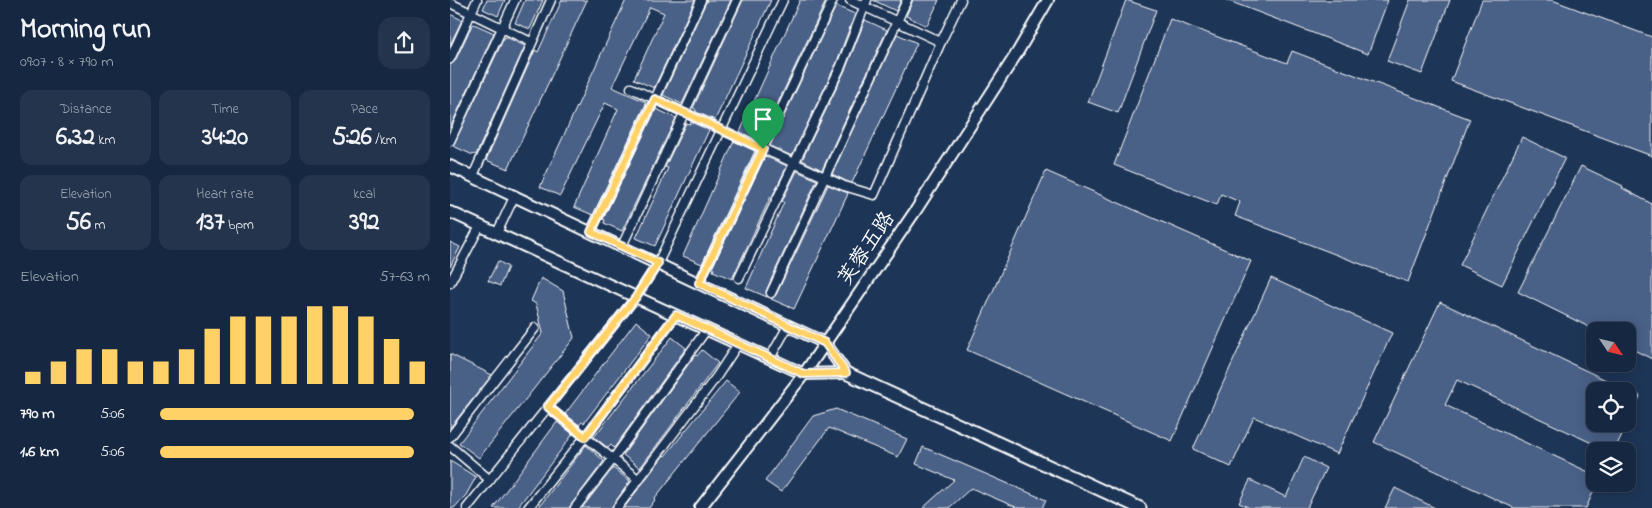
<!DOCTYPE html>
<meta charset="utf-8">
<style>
body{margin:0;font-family:"Indie Flower","LXGW WenKai TC",sans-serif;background:#23344c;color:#f1f3f6;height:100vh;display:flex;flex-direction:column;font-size:19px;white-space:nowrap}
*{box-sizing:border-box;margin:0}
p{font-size:16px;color:#9ea6b1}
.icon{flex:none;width:28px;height:28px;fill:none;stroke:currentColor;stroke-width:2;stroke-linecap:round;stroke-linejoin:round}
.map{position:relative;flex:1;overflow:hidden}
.drawer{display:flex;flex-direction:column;background:#162841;width:450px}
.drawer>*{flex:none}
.needle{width:32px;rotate:125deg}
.fabs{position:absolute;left:1136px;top:322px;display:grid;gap:10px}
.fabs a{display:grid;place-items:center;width:50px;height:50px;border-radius:10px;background:#162841;box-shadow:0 2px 12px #0003,0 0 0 1px #35445a;font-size:25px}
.pin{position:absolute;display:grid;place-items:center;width:42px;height:42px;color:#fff;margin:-51px -21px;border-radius:50% 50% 50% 0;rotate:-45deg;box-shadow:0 0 5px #0007}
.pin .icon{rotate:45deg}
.round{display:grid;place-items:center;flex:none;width:52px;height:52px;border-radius:15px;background:#23344c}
.overview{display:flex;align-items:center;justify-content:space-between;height:85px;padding:0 20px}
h1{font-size:28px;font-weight:700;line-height:38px}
.metrics{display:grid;grid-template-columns:repeat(3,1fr);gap:8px;height:85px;padding:5px 20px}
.metrics div{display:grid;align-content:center;border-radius:12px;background:#23344c;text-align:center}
.metrics b{font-size:25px;font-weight:700}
.metrics small{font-size:14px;font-weight:400}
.metrics p{font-size:14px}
.chart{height:140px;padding:10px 20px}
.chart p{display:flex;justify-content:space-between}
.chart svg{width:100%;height:90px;margin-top:5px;stroke:#ffd166;stroke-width:6}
ul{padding:0 20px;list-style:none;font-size:16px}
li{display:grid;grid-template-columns:80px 60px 1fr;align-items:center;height:38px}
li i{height:12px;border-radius:6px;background:#ffd166}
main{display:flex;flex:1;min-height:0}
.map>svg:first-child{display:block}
</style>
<main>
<section class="drawer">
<div class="overview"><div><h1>Morning run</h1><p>09:07 · 8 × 790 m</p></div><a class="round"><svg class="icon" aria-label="share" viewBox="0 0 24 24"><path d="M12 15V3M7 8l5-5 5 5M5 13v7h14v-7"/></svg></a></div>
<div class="metrics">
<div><p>Distance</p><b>6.32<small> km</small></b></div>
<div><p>Time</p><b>34:20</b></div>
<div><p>Pace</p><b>5:26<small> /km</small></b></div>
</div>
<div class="metrics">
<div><p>Elevation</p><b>56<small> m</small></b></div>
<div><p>Heart rate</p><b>137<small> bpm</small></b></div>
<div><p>kcal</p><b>392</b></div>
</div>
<div class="chart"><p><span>Elevation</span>57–63 m</p>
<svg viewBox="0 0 160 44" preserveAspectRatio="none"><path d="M5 44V38M15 44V33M25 44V27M35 44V27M45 44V33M55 44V33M65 44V27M75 44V17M85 44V11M95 44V11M105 44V11M115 44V6M125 44V6M135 44V11M145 44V22M155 44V33"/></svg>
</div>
<ul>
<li><b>790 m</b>5:06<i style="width:94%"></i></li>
<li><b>1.6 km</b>5:06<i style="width:94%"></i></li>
</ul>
</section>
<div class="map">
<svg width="1202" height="508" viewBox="0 0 1202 508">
<rect width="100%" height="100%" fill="#1d3557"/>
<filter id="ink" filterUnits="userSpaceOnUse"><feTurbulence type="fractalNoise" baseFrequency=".02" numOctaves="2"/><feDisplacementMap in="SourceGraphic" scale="10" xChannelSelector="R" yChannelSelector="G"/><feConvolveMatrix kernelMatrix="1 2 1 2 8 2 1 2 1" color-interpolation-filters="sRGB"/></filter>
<g filter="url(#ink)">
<!-- building -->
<g fill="#496187" stroke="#fff">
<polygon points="37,0 55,0 48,16 33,9"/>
<polygon points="75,0 93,0 80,29 65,23"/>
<polygon points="112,0 137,0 58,169 36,160 85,50 88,52"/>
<polygon points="176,0 245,0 204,88 184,79 214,13 200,7 162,87 196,102 195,104 196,104 143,215 124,207 168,109 155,103 110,196 90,187"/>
<polygon points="257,0 281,0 232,104 213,95"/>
<polygon points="293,0 321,0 265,120 246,112 246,110 243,108"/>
<polygon points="350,0 373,0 376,1 310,141 290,132"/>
<polygon points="423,0 451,0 446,11"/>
<polygon points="463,0 489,0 477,26 456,16"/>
<polygon points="676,0 706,10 668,113 638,102"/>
<polygon points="776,0 938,0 918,54"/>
<polygon points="960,0 1000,0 972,74 937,61"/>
<polygon points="1032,0 1102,0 1202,37 1202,156 1001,81"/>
<polygon points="386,6 405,14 386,64 342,156 320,146"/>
<polygon points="0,14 12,20 0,45"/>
<polygon points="720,19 837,63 842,51 1020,119 958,282 785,216 790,202 771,194 767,205 664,165"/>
<polygon points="415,20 437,30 372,170 352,160 396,68"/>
<polygon points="24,24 44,33 0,128 0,65 5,61 22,25"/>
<polygon points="447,34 467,43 402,183 396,181 382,174"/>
<polygon points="56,37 75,46 26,155 24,154 23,155 3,146 54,38"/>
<polygon points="206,109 226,118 172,231 154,223 155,220 153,219"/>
<polygon points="241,122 259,130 205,246 186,238 218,168 215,167 236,123 240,124"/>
<polygon points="1072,137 1115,158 1052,285 1010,265"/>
<polygon points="284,141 305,151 252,264 233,256"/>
<polygon points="315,156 337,166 322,197 321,196 282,279 263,271 264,269 262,268"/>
<polygon points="1131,166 1173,186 1172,188 1202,204 1202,359 1178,347 1178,331 1147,331 1068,292"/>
<polygon points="347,171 367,180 316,291 317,297 296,288 334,202 332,201"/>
<polygon points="596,171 801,261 722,441 517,350"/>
<polygon points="378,185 398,193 397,196 344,309 321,299 326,295"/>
<polygon points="0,242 10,247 0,267"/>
<polygon points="48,261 58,267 50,286 38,281"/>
<polygon points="91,278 113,291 124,338 29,458 9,443 93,333 86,304 81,301"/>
<polygon points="821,278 942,333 887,454 804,417 781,467 743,449"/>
<polygon points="990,302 1190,396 1178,423 1178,391 1145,391 1145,424 1177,424 1164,451 1159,451 1007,380 995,405 1145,475 1145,488 1136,508 1064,508 924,442"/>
<polygon points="186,321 202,334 134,423 132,422 129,425 115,414"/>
<polygon points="222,337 236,348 164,448 161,445 158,448 144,437"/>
<polygon points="252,350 268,363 190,468 173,455 245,355 247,356"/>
<polygon points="0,354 42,375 0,428"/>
<polygon points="276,381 290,392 204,499 205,500 199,508 174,508 214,455 215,456"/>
<polygon points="386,409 457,439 448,457 379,428 331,492 315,481 363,416"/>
<polygon points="107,422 123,434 67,508 43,508"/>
<polygon points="136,445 154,461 121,505 119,508 88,508"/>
<polygon points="473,447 596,500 592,508 568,508 521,488 499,508 473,508 504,480 466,464"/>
<polygon points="854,457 876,468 857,508 800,508 789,503 800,480 836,497"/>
<polygon points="0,461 26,477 16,495 4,508 0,508"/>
<polygon points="163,468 180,481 161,508 132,508"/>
<polygon points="945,488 985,508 935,508"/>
</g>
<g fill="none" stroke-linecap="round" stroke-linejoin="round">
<!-- minor casing -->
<g stroke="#fff" stroke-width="11">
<g id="minor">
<polyline points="400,0 491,42"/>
<polyline points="0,3 81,42"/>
<polyline points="0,59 27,0"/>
<polyline points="181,88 394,186 424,195 491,42 511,0"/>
<polyline points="0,141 65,0"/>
<polyline points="23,176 101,0"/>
<polyline points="141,231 205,99 251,0"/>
<polyline points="47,233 65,195"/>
<polyline points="172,246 287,0"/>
<polyline points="289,278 391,66 417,0"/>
<polyline points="0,283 30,226"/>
<polyline points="249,283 383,0"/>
<polyline points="321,293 457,0"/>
<polyline points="320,358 338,326"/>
<polyline points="98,407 189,480"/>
<polyline points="0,437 85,328"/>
<polyline points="0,446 40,480"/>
<polyline points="17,508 186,297 208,263 333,0"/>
<polyline points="78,508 135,437 226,315"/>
<polyline points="125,508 163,459 257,329"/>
<polyline points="167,508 267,376 288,344"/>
</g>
</g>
<!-- tertiary casing -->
<g stroke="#fff" stroke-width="14">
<g id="tertiary">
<polyline points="0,166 375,343 396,373"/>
<polyline points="0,212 354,374 396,373"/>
<polyline points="250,508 354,374 466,210 567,53 598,0"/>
</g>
</g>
<!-- secondary casing -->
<g stroke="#fff" stroke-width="15">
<polyline id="secondary" points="396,373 690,508"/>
</g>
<!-- minor -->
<use href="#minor" stroke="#1d3557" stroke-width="8"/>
<!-- tertiary -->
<use href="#tertiary" stroke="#1d3557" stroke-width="10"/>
<!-- secondary -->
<use href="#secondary" stroke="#1d3557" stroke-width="11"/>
</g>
</g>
<g fill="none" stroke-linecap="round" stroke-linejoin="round" filter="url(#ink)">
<!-- route casing -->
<g stroke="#fff" stroke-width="10">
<polygon id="route" points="205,99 313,149 249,283 375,343 396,373 354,374 226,315 135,437 98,407 186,297 208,263 141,232"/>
</g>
<!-- route -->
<use href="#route" stroke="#ffd166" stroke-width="6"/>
</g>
<g text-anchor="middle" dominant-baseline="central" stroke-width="4" stroke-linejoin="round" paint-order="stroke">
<!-- street labels -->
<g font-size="21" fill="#fff" stroke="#1d3557">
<text transform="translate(417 249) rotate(-56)">芙蓉五路</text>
</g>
</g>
</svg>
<div class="fabs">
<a><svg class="needle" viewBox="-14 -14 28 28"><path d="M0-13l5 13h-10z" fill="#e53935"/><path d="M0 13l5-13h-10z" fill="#9ea6b1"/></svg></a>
<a><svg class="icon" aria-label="locate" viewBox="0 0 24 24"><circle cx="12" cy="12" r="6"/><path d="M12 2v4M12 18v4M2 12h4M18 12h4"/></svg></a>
<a><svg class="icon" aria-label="layers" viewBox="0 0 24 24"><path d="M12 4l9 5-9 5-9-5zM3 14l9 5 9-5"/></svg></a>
</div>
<div class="pin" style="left:313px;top:149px;background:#1e9e55"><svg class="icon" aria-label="arrive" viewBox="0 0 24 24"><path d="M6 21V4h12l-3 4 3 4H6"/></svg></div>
</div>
</main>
